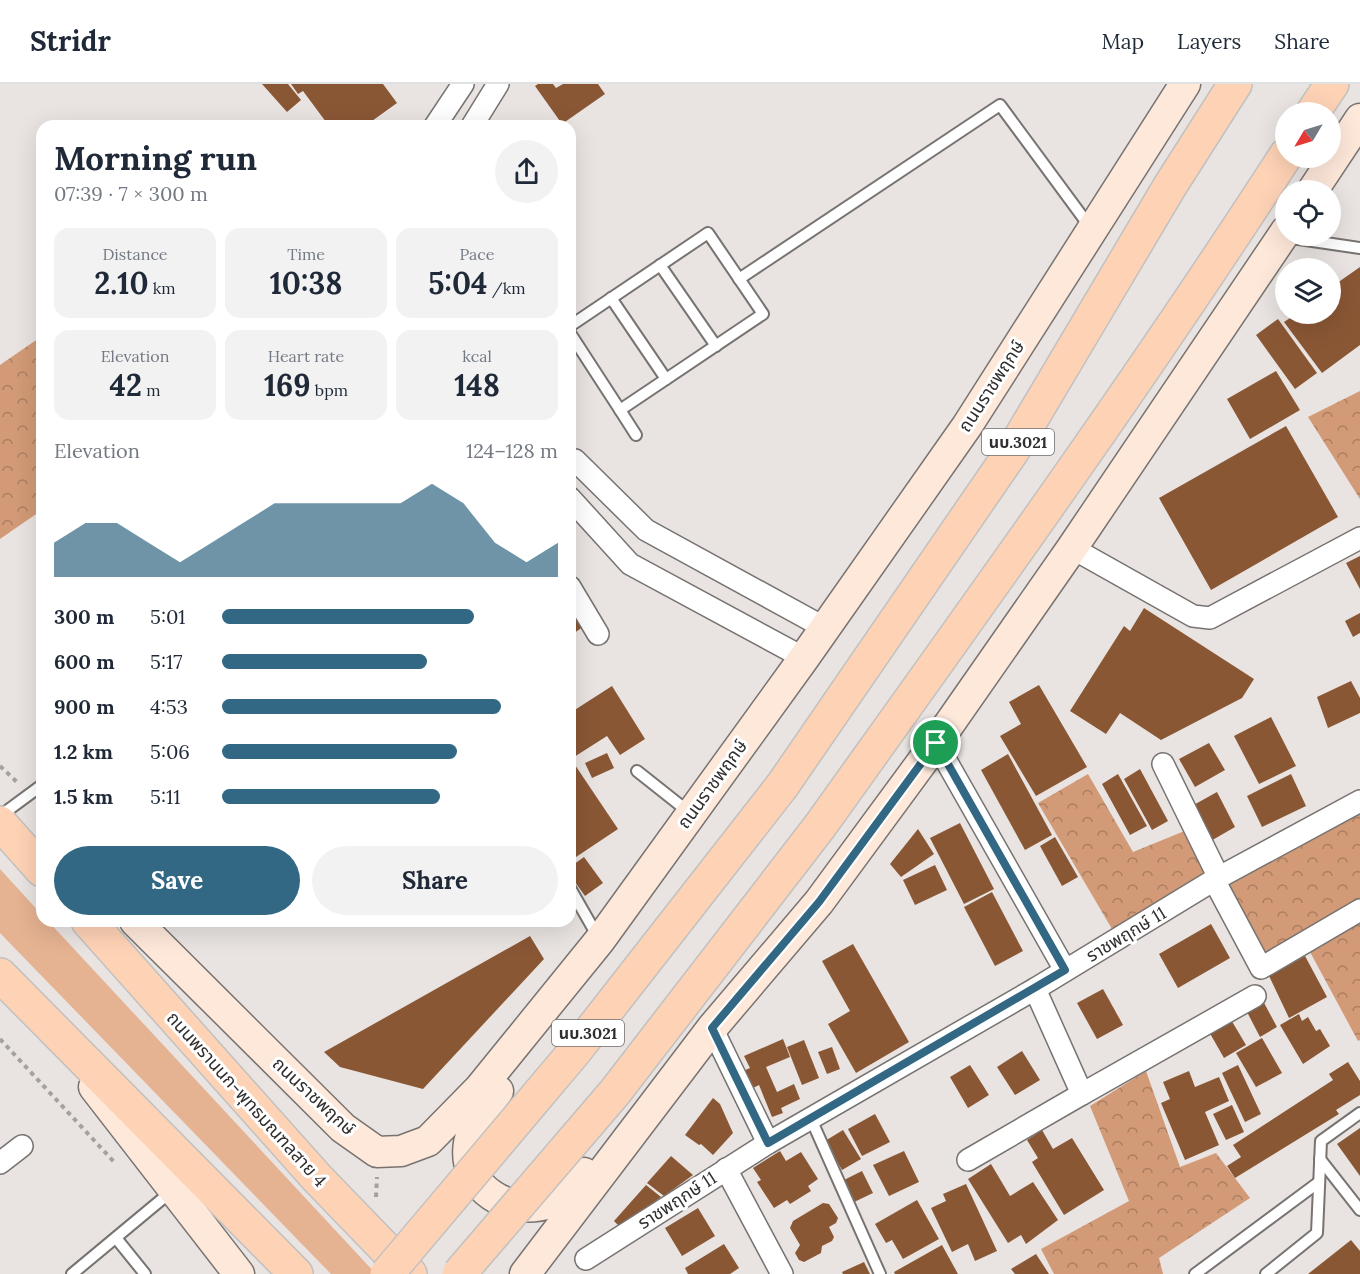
<!DOCTYPE html>
<meta charset="utf-8">
<style>
body{margin:0;font-family:Lora,"Noto Sans Thai",serif;background:#f2f2f3;color:#1f2937;height:100vh;display:flex;flex-direction:column;font-size:22px;white-space:nowrap}
*{box-sizing:border-box;margin:0}
p{font-size:20px;color:#747a83}
.icon{flex:none;width:33px;height:33px;fill:none;stroke:currentColor;stroke-width:2;stroke-linecap:round;stroke-linejoin:round}
.map{position:relative;flex:1;overflow:hidden}
.details{position:absolute;left:36px;top:36px;width:540px;height:807px;display:flex;flex-direction:column;background:#fff;border-radius:18px;box-shadow:0 6px 24px #0002}
.details>*{flex:none}
.needle{width:39px;rotate:232deg}
.fabs{position:absolute;left:1275px;top:18px;display:grid;gap:12px}
.fabs a{display:grid;place-items:center;width:66px;height:66px;border-radius:50%;background:#fff;box-shadow:0 6px 24px #0002;font-size:30px}
.pin{position:absolute;display:grid;place-items:center;width:51px;height:51px;color:#fff;margin:-26px;border:3px solid #fff;border-radius:50%;box-shadow:0 2px 6px #0007}
.round{display:grid;place-items:center;flex:none;width:63px;height:63px;border-radius:32px;background:#f2f2f3}
.head{display:flex;align-items:center;justify-content:space-between;height:102px;padding:0 18px}
h1{font-size:33px;font-weight:800;line-height:45px}
.figures{display:grid;grid-template-columns:repeat(3,1fr);gap:9px;height:102px;padding:6px 18px}
.figures div{display:grid;align-content:center;border-radius:15px;background:#f2f2f3;text-align:center}
.figures b{font-size:30px;font-weight:800}
.figures small{font-size:16px;font-weight:400}
.figures p{font-size:16px}
.chart{height:168px;padding:12px 18px}
.chart p{display:flex;justify-content:space-between}
.chart svg{width:100%;height:108px;margin-top:6px;fill:#336884;opacity:.7}
.primary-button{display:flex;gap:12px;margin-top:auto;padding:12px 18px}
.primary-button a{flex:1;height:69px;border-radius:36px;background:#336884;color:#fff;font-size:24px;font-weight:800;line-height:69px;text-align:center}
.primary-button a+a{background:#f2f2f3;color:#1f2937}
ul{padding:0 18px;list-style:none;font-size:20px}
li{display:grid;grid-template-columns:96px 72px 1fr;align-items:center;height:45px}
li i{height:15px;border-radius:8px;background:#336884}
header{display:flex;align-items:center;gap:36px;box-sizing:border-box;height:84px;padding:0 30px;background:#fff;border-bottom:2px solid #e0e1e3}
header strong{font-size:28px}
nav{display:flex;gap:33px;margin-inline-start:auto;font-size:21px}
.map>svg:first-child{display:block}
</style>
<header>
<strong>Stridr</strong>
<nav><a>Map</a><a>Layers</a><a>Share</a></nav>
</header>
<div class="map">
<svg width="1360" height="1190" viewBox="0 0 1360 1190">
<defs>
<pattern id="forest-crowns" width="20" height="18" patternUnits="userSpaceOnUse" patternTransform="scale(1.5)"><rect width="20" height="18" fill="#d29a76"/><path d="M2 6a3 3 0 1 1 6 0M12 15a3 3 0 1 1 6 0" fill="none" stroke="#ab7e61"/></pattern>
</defs>
<rect width="100%" height="100%" fill="#e9e4e1"/>
<!-- green -->
<polygon fill="#e5b292" points="0,785 42,831 42,837 48,837 376,1190 331,1190 0,849"/>
<!-- forest -->
<g fill="url(#forest-crowns)">
<polygon points="42,252 42,426 0,455 0,281"/>
<polygon points="1360,307 1360,415 1308,333"/>
<polygon points="1088,690 1133,768 1187,746 1205,789 1112,845 1038,719"/>
<polygon points="1360,728 1360,820 1267,872 1225,802"/>
<polygon points="1360,836 1360,956 1358,957 1309,866"/>
<polygon points="1146,987 1180,1083 1216,1069 1250,1114 1159,1174 1163,1190 1054,1190 1041,1165 1129,1117 1090,1022"/>
</g>
<!-- building -->
<g fill="#8a5735">
<polygon points="262,0 288,0 301,16 287,28"/>
<polygon points="291,0 383,0 397,19 365,42 329,42 303,7 298,10"/>
<polygon points="538,0 553,0 556,4 563,0 598,0 605,10 562,40 535,2"/>
<polygon points="1360,183 1360,261 1322,289 1284,238 1296,230 1330,230 1330,204"/>
<polygon points="1278,235 1317,289 1295,305 1256,251"/>
<polygon points="1276,287 1300,326 1250,355 1227,315"/>
<polygon points="1286,342 1338,433 1211,506 1159,414"/>
<polygon points="1360,472 1360,505 1346,479"/>
<polygon points="570,513 587,540 570,552"/>
<polygon points="1144,524 1254,595 1242,614 1161,656 1120,629 1106,650 1070,627 1124,542 1130,547"/>
<polygon points="1360,529 1360,549 1353,553 1345,537"/>
<polygon points="1351,597 1360,614 1360,629 1328,644 1317,613"/>
<polygon points="1039,601 1087,683 1036,712 1000,652 1021,640 1009,618"/>
<polygon points="612,602 645,655 620,671 607,652 574,673 570,665 570,629"/>
<polygon points="1271,633 1296,682 1259,700 1234,652"/>
<polygon points="1209,659 1225,686 1195,703 1179,675"/>
<polygon points="607,669 614,684 592,694 585,679"/>
<polygon points="1008,670 1052,751 1025,766 981,686"/>
<polygon points="575,681 618,745 576,773 570,764 570,685"/>
<polygon points="1140,685 1168,737 1152,746 1124,695"/>
<polygon points="1118,690 1147,742 1130,751 1102,700"/>
<polygon points="1291,690 1306,722 1262,743 1247,712"/>
<polygon points="1217,708 1235,743 1209,758 1190,723"/>
<polygon points="960,739 994,805 964,820 930,754"/>
<polygon points="918,745 934,770 901,793 890,780"/>
<polygon points="1055,753 1078,793 1062,802 1040,762"/>
<polygon points="584,773 603,799 585,812 570,791 570,783"/>
<polygon points="935,781 947,806 915,821 903,796"/>
<polygon points="992,808 1023,867 995,882 964,823"/>
<polygon points="1211,840 1230,874 1178,904 1159,870"/>
<polygon points="530,852 544,875 423,1005 340,983 324,968"/>
<polygon points="853,860 909,958 856,989 828,940 850,927 822,877"/>
<polygon points="1305,872 1327,913 1289,934 1269,892"/>
<polygon points="1103,905 1123,941 1097,955 1077,919"/>
<polygon points="1263,917 1277,943 1260,953 1246,926"/>
<polygon points="1299,930 1302,937 1308,933 1316,947 1320,945 1330,962 1303,980 1280,941"/>
<polygon points="1230,934 1246,961 1224,974 1208,946"/>
<polygon points="1262,954 1282,989 1256,1003 1236,969"/>
<polygon points="783,955 790,973 766,983 777,1008 794,1000 800,1015 781,1024 783,1029 772,1033 759,1001 751,1005 743,987 750,984 744,972"/>
<polygon points="804,956 819,994 802,1001 787,963"/>
<polygon points="832,963 840,985 827,990 818,968"/>
<polygon points="1022,967 1040,996 1015,1011 997,983"/>
<polygon points="1348,978 1360,997 1360,1011 1336,1026 1339,1030 1235,1094 1227,1082 1241,1073 1233,1061 1333,996 1329,990"/>
<polygon points="970,981 989,1011 968,1024 950,993"/>
<polygon points="1238,981 1261,1030 1245,1038 1222,989"/>
<polygon points="1189,987 1195,1003 1219,993 1229,1017 1205,1028 1219,1061 1185,1076 1161,1019 1170,1015 1163,998"/>
<polygon points="713,1014 720,1020 733,1049 713,1071 701,1060 699,1061 685,1051"/>
<polygon points="1232,1021 1244,1048 1226,1056 1213,1030"/>
<polygon points="875,1030 890,1058 862,1072 848,1045"/>
<polygon points="1360,1044 1360,1092 1337,1060"/>
<polygon points="843,1046 861,1075 842,1086 825,1057"/>
<polygon points="1042,1046 1053,1065 1072,1054 1104,1106 1064,1131 1032,1078 1038,1074 1027,1056"/>
<polygon points="780,1067 786,1077 801,1068 818,1095 808,1102 811,1107 790,1120 787,1116 774,1124 757,1098 761,1096 753,1084"/>
<polygon points="904,1067 919,1098 889,1112 873,1081"/>
<polygon points="671,1072 693,1091 664,1112 647,1099"/>
<polygon points="991,1080 1010,1112 1033,1098 1058,1136 1026,1160 1021,1151 1008,1159 968,1095"/>
<polygon points="862,1087 873,1109 852,1119 842,1097"/>
<polygon points="966,1100 997,1167 975,1177 968,1160 952,1168 931,1124 946,1117 943,1110"/>
<polygon points="646,1101 661,1113 620,1143 614,1137"/>
<polygon points="917,1116 939,1155 903,1175 892,1156 886,1159 875,1140"/>
<polygon points="823,1119 829,1120 838,1134 836,1139 829,1143 834,1153 832,1157 822,1162 821,1169 804,1178 799,1176 795,1169 800,1161 790,1144 793,1137"/>
<polygon points="698,1124 715,1152 682,1172 665,1144"/>
<polygon points="1351,1156 1360,1167 1360,1190 1308,1190"/>
<polygon points="724,1160 739,1184 730,1190 688,1190 685,1184"/>
<polygon points="942,1161 958,1190 895,1190 894,1188"/>
<polygon points="1036,1170 1049,1190 1015,1190 1011,1185"/>
<polygon points="864,1178 870,1190 843,1190 842,1188"/>
</g>
<g fill="none" stroke-linecap="round" stroke-linejoin="round">
<!-- lane casing -->
<g stroke="#777371" stroke-width="14">
<g id="lane">
<polyline points="1285,153 1360,164"/>
<polyline points="660,181 716,262"/>
<polyline points="739,195 1000,21 1090,143"/>
<polyline points="611,214 666,295"/>
<polyline points="570,242 708,149 763,230 620,326 570,249"/>
<polyline points="620,326 636,351"/>
<polyline points="637,687 690,729"/>
<polyline points="0,732 42,701"/>
<polyline points="570,804 598,853"/>
<polyline points="811,1035 880,1190"/>
<polyline points="1320,1075 1360,1126"/>
<polyline points="116,1154 145,1190"/>
<polyline points="72,1190 173,1106"/>
<polyline points="1195,1190 1319,1098"/>
<polyline points="1266,1190 1317,1149 1321,1057 1360,1029"/>
</g>
</g>
<!-- street casing -->
<g stroke="#777371" stroke-width="24">
<g id="street">
<polyline points="435,42 463,0"/>
<polyline points="472,42 498,0"/>
<polyline points="575,376 646,446 825,544"/>
<polyline points="570,414 630,480 804,574"/>
<polyline points="1072,464 1193,532 1210,534 1360,454"/>
<polyline points="570,503 598,550"/>
<polyline points="936,659 1065,886"/>
<polyline points="1163,680 1219,794"/>
<polyline points="1214,796 1261,884 1360,826"/>
<polyline points="1035,905 1082,1010 1255,912"/>
<polyline points="712,944 768,1059"/>
<polyline points="968,1076 1082,1010"/>
<polyline points="0,1079 22,1062"/>
<polyline points="726,1085 782,1190"/>
<polyline points="586,1175 768,1059 1035,905 1214,796 1360,717"/>
</g>
</g>
<!-- secondary casing -->
<g stroke="#777371" stroke-width="33">
<g id="secondary">
<polyline points="1313,106 1360,35"/>
<polyline points="135,837 343,1044 377,1068 401,1067 428,1057 480,1004 600,856 804,574 967,342 1185,0"/>
<polyline points="94,1003 239,1190"/>
<path d="M498 1007C487 1023 473 1039 469 1059 461 1104 511 1133 549 1119 564 1114 574 1100 584 1089"/>
<polyline points="525,1190 712,944 819,818 936,659 1072,464 1286,147"/>
</g>
</g>
<!-- primary casing -->
<g stroke="#c1c1c0" stroke-width="36">
<g id="primary">
<polyline points="1313,28 1332,0"/>
<polyline points="782,702 1013,366 1170,102 1235,0"/>
<polyline points="0,739 42,786"/>
<path d="M820 742C978 521 1138 300 1286 71"/>
<polyline points="88,837 318,1095 410,1190"/>
<polyline points="0,891 296,1190"/>
</g>
</g>
<!-- path -->
<g stroke="#a4a19e" stroke-width="4" stroke-dasharray="4.5 4.5" stroke-linecap="butt">
<polyline points="0,682 17,698"/>
<polyline points="0,955 116,1080"/>
<polyline points="376,1113 377,1093"/>
</g>
<!-- lane -->
<use href="#lane" stroke="#fff" stroke-width="10"/>
<!-- street -->
<use href="#street" stroke="#fff" stroke-width="21"/>
<!-- secondary -->
<use href="#secondary" stroke="#fee8da" stroke-width="30"/>
<!-- primary -->
<use href="#primary" stroke="#fed2b5" stroke-width="33"/>
<!-- primary-bridge casing -->
<g stroke="#c1c1c0" stroke-width="36" stroke-linecap="butt">
<g id="primary-bridge">
<polyline points="387,1190 575,967 782,702"/>
<polyline points="459,1190 615,1008 820,742"/>
</g>
</g>
<!-- primary-bridge -->
<use href="#primary-bridge" stroke="#fed2b5" stroke-width="33"/>
</g>
<g fill="none" stroke-linecap="round" stroke-linejoin="round">
<!-- route casing -->
<g stroke="#fff" stroke-width="12">
<polygon id="route" points="936,659 1065,886 768,1059 712,944 819,818"/>
</g>
<!-- route -->
<use href="#route" stroke="#336884" stroke-width="8"/>
</g>
<g text-anchor="middle" dominant-baseline="central" stroke-width="6" stroke-linejoin="round" paint-order="stroke">
<!-- shield labels -->
<g fill="#fff" stroke="#6f6d6d" stroke-width="1.5">
<rect x="982" y="345" width="72" height="26" rx="4.5"/>
<rect x="552" y="936" width="72" height="26" rx="4.5"/>
</g>
<g font-size="16" font-weight="bold" fill="#312f2e">
<text x="1018" y="358">นบ.3021</text>
<text x="588" y="949">นบ.3021</text>
</g>
<!-- street labels -->
<g font-size="18" fill="#312f2e" stroke="#fff">
<text transform="translate(991 302) rotate(-57)">ถนนราชพฤกษ์</text>
<text transform="translate(712 700) rotate(-54)">ถนนราชพฤกษ์</text>
<text transform="translate(1126 850) rotate(-31)">ราชพฤกษ์ 11</text>
<text transform="translate(314 1012) rotate(43)">ถนนราชพฤกษ์</text>
<text transform="translate(247 1015) rotate(48)">ถนนพรานนก-พุทธมณฑลสาย 4</text>
<text transform="translate(677 1116) rotate(-33)">ราชพฤกษ์ 11</text>
</g>
</g>
</svg>
<div class="fabs">
<a><svg class="needle" viewBox="-14 -14 28 28"><path d="M0-13l5 13h-10z" fill="#e53935"/><path d="M0 13l5-13h-10z" fill="#747a83"/></svg></a>
<a><svg class="icon" aria-label="locate" viewBox="0 0 24 24"><circle cx="12" cy="12" r="6"/><path d="M12 2v4M12 18v4M2 12h4M18 12h4"/></svg></a>
<a><svg class="icon" aria-label="layers" viewBox="0 0 24 24"><path d="M12 4l9 5-9 5-9-5zM3 14l9 5 9-5"/></svg></a>
</div>
<div class="pin" style="left:936px;top:659px;background:#1e9e55"><svg class="icon" aria-label="arrive" viewBox="0 0 24 24"><path d="M6 21V4h12l-3 4 3 4H6"/></svg></div>
<section class="details">
<div class="head"><div><h1>Morning run</h1><p>07:39 · 7 × 300 m</p></div><a class="round"><svg class="icon" aria-label="share" viewBox="0 0 24 24"><path d="M12 15V3M7 8l5-5 5 5M5 13v7h14v-7"/></svg></a></div>
<div class="figures">
<div><p>Distance</p><b>2.10<small> km</small></b></div>
<div><p>Time</p><b>10:38</b></div>
<div><p>Pace</p><b>5:04<small> /km</small></b></div>
</div>
<div class="figures">
<div><p>Elevation</p><b>42<small> m</small></b></div>
<div><p>Heart rate</p><b>169<small> bpm</small></b></div>
<div><p>kcal</p><b>148</b></div>
</div>
<div class="chart"><p><span>Elevation</span>124–128 m</p>
<svg viewBox="0 0 160 44" preserveAspectRatio="none"><path d="M0 44V30L10 22L20 22L30 30L40 38L50 30L60 22L70 14L80 14L90 14L100 14L110 14L120 6L130 14L140 30L150 38L160 30V44z"/></svg>
</div>
<ul>
<li><b>300 m</b>5:01<i style="width:75%"></i></li>
<li><b>600 m</b>5:17<i style="width:61%"></i></li>
<li><b>900 m</b>4:53<i style="width:83%"></i></li>
<li><b>1.2 km</b>5:06<i style="width:70%"></i></li>
<li><b>1.5 km</b>5:11<i style="width:65%"></i></li>
</ul>
<div class="primary-button"><a>Save</a><a>Share</a></div>
</section>
</div>
